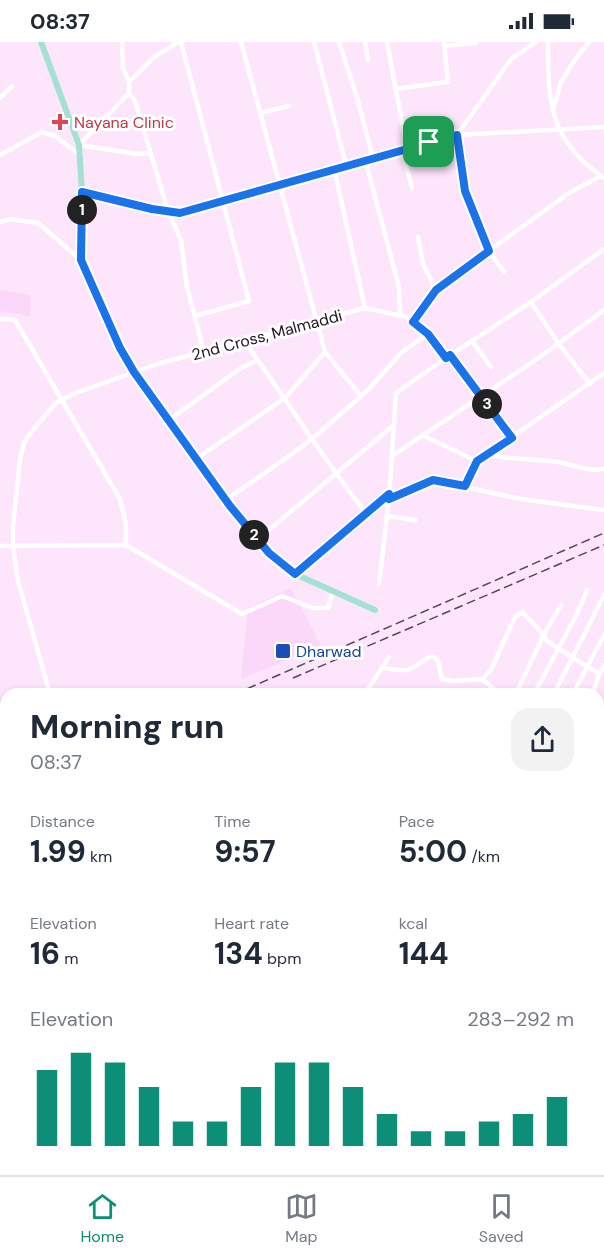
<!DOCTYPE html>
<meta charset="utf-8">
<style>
body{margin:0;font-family:"DM Sans",sans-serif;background:#f2f2f3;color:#1f2937;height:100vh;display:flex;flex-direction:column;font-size:22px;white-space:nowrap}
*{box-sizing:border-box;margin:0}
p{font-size:20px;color:#747a83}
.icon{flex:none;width:33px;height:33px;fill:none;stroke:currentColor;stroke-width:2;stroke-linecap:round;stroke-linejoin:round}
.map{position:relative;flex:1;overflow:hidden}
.panel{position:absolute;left:0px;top:646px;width:604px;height:488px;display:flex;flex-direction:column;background:#fff;border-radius:18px 18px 0 0;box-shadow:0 3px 9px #0003}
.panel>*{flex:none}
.pin{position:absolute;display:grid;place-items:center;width:51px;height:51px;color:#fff;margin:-26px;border-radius:12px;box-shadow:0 3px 9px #0006}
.km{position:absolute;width:30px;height:30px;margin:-15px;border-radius:50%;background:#222;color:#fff;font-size:16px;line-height:30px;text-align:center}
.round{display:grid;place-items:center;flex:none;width:63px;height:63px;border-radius:18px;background:#f2f2f3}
.head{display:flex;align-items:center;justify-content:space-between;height:102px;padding:0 30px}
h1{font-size:33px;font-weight:700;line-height:45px}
.figures{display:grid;grid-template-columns:repeat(3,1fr);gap:9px;height:102px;padding:6px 30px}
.figures div{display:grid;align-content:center}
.figures b{font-size:30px;font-weight:700}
.figures small{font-size:16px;font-weight:400}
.figures p{font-size:16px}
.chart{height:168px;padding:12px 30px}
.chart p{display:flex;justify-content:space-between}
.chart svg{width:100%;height:108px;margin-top:6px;stroke:#0c8f76;stroke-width:6}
.status{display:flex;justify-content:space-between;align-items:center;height:42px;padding:0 30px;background:#fff;direction:ltr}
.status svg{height:16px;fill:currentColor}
.menu{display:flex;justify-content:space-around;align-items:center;height:84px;border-top:2px solid #e0e1e3;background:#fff;font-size:16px;color:#747a83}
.menu a{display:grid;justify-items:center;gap:3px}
.menu .active{color:#0c8f76}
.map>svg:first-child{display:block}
</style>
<div class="status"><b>08:37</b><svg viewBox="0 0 49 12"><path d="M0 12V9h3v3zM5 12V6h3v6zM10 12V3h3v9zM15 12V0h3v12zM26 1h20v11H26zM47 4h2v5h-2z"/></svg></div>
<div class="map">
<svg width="604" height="1133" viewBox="0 0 604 1133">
<rect width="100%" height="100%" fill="#fde5fb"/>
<!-- built -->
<g fill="#fbd7f9">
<polygon points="0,248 31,253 30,274 0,269"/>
<polygon points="291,546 321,604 241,637 248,566"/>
<polygon points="272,1128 413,1128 421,1133 271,1133"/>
</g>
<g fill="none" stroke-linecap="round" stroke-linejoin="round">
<!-- minor -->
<g stroke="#fff" stroke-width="4.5">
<polyline points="181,0 249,259 195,274"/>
<polyline points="241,0 325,310 361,354"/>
<polyline points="314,0 346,123"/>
<polyline points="339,0 356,52 373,116"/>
<polyline points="365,0 368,18"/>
<polyline points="387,0 407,107"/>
<path d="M548 0C548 61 549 98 604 136"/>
<polyline points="444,4 476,1"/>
<polyline points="129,40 154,15 179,0"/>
<polyline points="395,47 448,40 444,0"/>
<polyline points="129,51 135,59 168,169 181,198 187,245 204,310"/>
<polyline points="0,56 12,44"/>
<polyline points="553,68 561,40 576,16 589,0"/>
<polyline points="260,71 289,64"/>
<polyline points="79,103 129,51 129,40 123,26 122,0"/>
<polyline points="79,103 138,112 150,111"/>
<polyline points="402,108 412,146"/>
<polyline points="0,113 42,90 55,94 80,113"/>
<polyline points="365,117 399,245 400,274"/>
<polyline points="334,126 365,266"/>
<polyline points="82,150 152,167 180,171 457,93 604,85"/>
<polyline points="0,180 11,177 38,181 81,218"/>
<polyline points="418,195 423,222 436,248"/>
<polyline points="504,230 489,209 465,149 457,93 511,17 536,0"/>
<polyline points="531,260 558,301 590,342"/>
<polyline points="0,277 15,278 120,457 126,482 126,503"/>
<polyline points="413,280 430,254 443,242 569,151 601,134"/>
<path d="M244 299C286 356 322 416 366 471"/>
<polyline points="472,299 491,325"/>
<polyline points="450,313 512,396"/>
<polyline points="169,378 241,326 258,318"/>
<polyline points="424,394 477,419"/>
<path d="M488 412C512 419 534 416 558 420 574 423 587 430 604 427"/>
<polyline points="392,414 540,315 604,268"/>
<polyline points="196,417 285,356 325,310"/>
<polyline points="465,444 477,419 604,331"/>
<polyline points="389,457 433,438 521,457 603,468"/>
<polyline points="226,458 296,409 319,391 368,348 402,310 428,292"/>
<polyline points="387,474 415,478"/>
<polyline points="258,497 394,383"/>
<polyline points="0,504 126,503 242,572 282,554 313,566 328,566 333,550"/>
<polyline points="295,532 389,451"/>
<polyline points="379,542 389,457 396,351 446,316"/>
<path d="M383 626C391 627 402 630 410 627 419 623 423 617 433 614L438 619 442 637 453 639 482 637 500 652"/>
<path d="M482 637 491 628 515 575 523 570C530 580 542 588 547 599L599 632"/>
<polyline points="50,652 18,539 13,505 13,484 20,417 24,401 31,390 56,361 73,352 157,322 365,266 407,275 428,292 446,316 531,260 604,207"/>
<polyline points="365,652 389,615"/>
<polyline points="516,652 544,592 561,563"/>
<polyline points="534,652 578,570 587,548"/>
<polyline points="554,652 604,553"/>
<polyline points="573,652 604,593"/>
<polyline points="593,652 599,632 604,623"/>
<polyline points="598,659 604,667"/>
<polyline points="0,674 6,674"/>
<polyline points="598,702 604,709"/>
<polyline points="598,735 604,731"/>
<polyline points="598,754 604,762"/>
<polyline points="0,822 6,824"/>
<polyline points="598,848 604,860"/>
<polyline points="0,857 6,853"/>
<polyline points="0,863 6,865"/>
<polyline points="0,928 6,930"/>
<polyline points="598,944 604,947"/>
<polyline points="599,962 604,966"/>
<polyline points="0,980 6,982"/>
<polyline points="598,992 604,995"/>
<polyline points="598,1031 604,1017"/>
<polyline points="0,1034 6,1020"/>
<polyline points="0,1077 6,1080"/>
<polyline points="598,1117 604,1118"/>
<polyline points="135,1128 151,1133"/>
<polyline points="426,1128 434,1133"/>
<polyline points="491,1128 494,1130"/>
<polyline points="0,1132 2,1133"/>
<polyline points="113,1133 115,1128"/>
<polyline points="264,1133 265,1128"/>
<polyline points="587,1133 590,1128"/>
</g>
<!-- major -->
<polyline stroke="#a3e2d2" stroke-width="6" points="41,0 79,103 82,150 81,218 120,306 134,330 229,464 269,511 295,532 375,568"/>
<!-- rail -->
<g stroke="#554754" stroke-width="1.5" stroke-dasharray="9 4.5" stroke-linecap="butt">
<polyline points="293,636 604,503"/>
<polyline points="235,652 604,491"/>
<polyline points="0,772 6,767"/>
</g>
</g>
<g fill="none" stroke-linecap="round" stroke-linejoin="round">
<!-- route casing -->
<g stroke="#fff" stroke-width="12">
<polygon id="route" points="457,93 465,149 489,209 436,248 413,280 428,292 446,316 450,313 512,396 477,419 465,444 433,438 389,457 389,452 295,532 269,511 230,464 134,330 120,306 81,218 82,150 152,167 180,171"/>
</g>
<!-- route -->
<use href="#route" stroke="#1a73e8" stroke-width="8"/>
</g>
<!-- markers -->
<path fill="#e0444e" stroke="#fff" stroke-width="2" d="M57 71h6v6h6v6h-6v6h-6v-6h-6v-6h6z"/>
<rect fill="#1a4fb4" stroke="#fff" stroke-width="2" x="275" y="601" width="16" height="16" rx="3"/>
<g text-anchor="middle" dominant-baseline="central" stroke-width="6" stroke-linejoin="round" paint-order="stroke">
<!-- health labels -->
<g font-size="16" fill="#be3a42" stroke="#fff" text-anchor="start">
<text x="74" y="80">Nayana Clinic</text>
</g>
<!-- street labels -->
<g font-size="16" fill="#221721" stroke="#fff">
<text transform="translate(267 293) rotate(-15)">2nd Cross, Malmaddi</text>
</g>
<!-- transit labels -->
<g font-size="16" fill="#164399" stroke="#fff" text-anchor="start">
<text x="296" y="609">Dharwad</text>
</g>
</g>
</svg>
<div class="pin" style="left:429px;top:100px;background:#1e9e55"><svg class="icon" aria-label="arrive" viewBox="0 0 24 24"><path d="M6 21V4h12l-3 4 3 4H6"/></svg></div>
<b class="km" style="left:82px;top:168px">1</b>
<b class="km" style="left:254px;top:493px">2</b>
<b class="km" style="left:487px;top:362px">3</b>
<section class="panel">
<div class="head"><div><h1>Morning run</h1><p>08:37</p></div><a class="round"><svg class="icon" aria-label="share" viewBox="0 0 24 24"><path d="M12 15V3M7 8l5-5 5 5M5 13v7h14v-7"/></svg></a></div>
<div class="figures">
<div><p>Distance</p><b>1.99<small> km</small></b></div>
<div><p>Time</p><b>9:57</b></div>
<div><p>Pace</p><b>5:00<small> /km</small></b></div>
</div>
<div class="figures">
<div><p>Elevation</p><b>16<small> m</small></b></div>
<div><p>Heart rate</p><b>134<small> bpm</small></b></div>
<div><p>kcal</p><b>144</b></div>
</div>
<div class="chart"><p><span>Elevation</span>283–292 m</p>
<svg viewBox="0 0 160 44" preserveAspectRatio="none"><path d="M5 44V13M15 44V6M25 44V10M35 44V20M45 44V34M55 44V34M65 44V20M75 44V10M85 44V10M95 44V20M105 44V31M115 44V38M125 44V38M135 44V34M145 44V31M155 44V24"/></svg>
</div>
</section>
</div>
<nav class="menu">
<a class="active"><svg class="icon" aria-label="home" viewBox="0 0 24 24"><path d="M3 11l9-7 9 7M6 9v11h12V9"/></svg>Home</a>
<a><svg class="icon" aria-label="map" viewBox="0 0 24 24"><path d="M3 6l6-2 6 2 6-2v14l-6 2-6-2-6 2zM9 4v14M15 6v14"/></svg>Map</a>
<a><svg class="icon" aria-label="saved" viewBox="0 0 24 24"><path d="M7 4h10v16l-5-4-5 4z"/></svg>Saved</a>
</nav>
